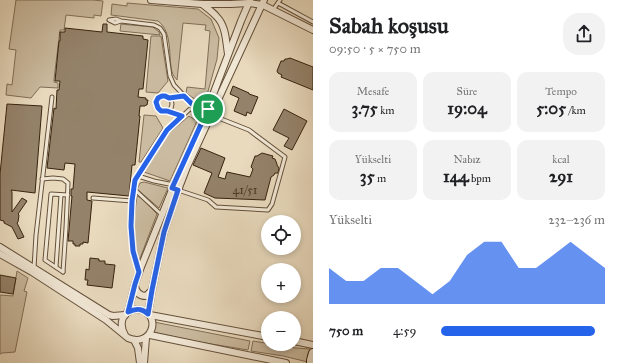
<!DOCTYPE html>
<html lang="tr">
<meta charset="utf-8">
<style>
body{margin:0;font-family:"IM FELL Great Primer",serif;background:#f2f2f2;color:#202124;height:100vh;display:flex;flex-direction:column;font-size:15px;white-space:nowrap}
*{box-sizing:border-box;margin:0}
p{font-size:13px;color:#757577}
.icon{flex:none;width:22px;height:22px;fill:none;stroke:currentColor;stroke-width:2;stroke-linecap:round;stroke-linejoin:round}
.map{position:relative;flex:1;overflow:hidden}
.drawer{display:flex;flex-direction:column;background:#fff;width:308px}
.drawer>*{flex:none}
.buttons{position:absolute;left:261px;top:215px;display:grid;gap:8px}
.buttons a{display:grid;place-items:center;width:40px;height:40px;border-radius:50%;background:#fff;box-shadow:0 2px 6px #0003;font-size:20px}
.pin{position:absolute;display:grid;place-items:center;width:34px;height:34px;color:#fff;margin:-17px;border:2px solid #fff;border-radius:50%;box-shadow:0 1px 4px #0007}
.round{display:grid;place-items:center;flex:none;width:42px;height:42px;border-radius:16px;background:#f2f2f2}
.overview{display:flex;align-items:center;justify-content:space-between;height:68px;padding:0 16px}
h1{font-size:22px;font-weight:700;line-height:30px}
.metrics{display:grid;grid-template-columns:repeat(3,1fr);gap:6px;height:68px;padding:4px 16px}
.metrics div{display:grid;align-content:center;border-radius:10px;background:#f2f2f2;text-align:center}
.metrics b{font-size:17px;font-weight:700}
.metrics small{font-size:11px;font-weight:400}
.metrics p{font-size:11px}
.chart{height:112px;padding:8px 16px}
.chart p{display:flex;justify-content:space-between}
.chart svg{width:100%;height:72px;margin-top:4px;fill:#2563eb;opacity:.7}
ul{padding:0 16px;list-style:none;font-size:13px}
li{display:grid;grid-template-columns:64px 48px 1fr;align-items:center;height:30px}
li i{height:10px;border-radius:5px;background:#2563eb}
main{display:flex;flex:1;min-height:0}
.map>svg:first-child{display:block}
</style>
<main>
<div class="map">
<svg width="313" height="363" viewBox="0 0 313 363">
<rect width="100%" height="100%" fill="#e9dabe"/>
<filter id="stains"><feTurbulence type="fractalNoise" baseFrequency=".005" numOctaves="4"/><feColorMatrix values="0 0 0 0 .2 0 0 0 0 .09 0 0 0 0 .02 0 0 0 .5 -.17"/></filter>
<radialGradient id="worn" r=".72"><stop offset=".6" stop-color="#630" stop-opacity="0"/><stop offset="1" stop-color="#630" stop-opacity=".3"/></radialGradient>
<!-- green -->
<g fill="#cbbba0" stroke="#816e57">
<polygon points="16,0 93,0 103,1 101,16 94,15 94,18 66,15 64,30 60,30 54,79 54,82 58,83 58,88 40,87 31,98 6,95 7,84 12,85 16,50 9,49"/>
<path d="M127 3 198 9 211 19 219 38 217 59 207 95 196 100 186 93 187 87 205 89 210 31 205 30 206 25 183 23 177 80C175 78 173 75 172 72 168 56 173 32 158 21L111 15 112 4 127 6Z"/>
<polygon points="121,24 153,27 159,32 160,35 120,31"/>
<polygon points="151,36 161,36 168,81 158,93 146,92"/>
<polygon points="144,115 156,116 163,128 141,162 139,162"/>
<polygon points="189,116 197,121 170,181 144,172 169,133"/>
<polygon points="144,182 168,188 159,208 137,189 140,183"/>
<path d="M137 196 142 198 157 214 139 261C131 242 134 216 137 196Z"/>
<polygon points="17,271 28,278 24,291 27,292 15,352 2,353 0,354 0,295 13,296"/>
<polygon points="154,322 250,341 248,350 199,342 152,332"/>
<polygon points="253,341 296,348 310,349 308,354 308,362 283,356 251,351"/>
</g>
<!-- building -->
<g fill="#94826a" stroke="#37220e">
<polygon points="103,24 107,24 107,32 143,36 143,39 148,40 143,89 139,89 138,97 146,98 146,100 148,100 147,105 146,105 145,106 140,106 139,116 140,116 135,165 132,165 129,196 87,192 87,200 92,201 88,243 83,242 83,244 80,244 80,246 75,246 75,244 73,244 73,241 68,241 72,196 71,196 71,189 73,189 75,164 65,163 64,170 47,168 54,108 56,109 57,90 59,90 60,81 55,81 59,41 60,41 60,32 65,32 65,28 102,32"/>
<polygon points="290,58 313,67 313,90 281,77 282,75 278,73 277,71 281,61 284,61 285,59 287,59"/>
<polygon points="233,86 249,93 249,94 258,97 251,114 247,112 246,116 234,111 239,98 230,94"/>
<polygon points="7,104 42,106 35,193 11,190 12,192 12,212 22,198 27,201 18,214 19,215 18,222 17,223 24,237 18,239 12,227 4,223 4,221 0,220 0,174"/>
<polygon points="284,109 307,121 292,150 284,146 289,138 273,130"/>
<polygon points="201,148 225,158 218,177 225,179 227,172 250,177 253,169 251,167 255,156 257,156 262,153 273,156 272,158 275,159 277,164 277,165 279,168 278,173 275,173 274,175 271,177 265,200 215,198 204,193 212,173 193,165"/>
<polygon points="90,258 99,259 99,261 105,261 105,264 115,265 112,288 87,285 88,280 85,280 86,269 89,270"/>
<polygon points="0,275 16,278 13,294 0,292"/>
</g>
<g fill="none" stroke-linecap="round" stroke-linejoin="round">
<!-- lane casing -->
<g stroke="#64503a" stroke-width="5">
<g id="lane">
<polyline points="278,3 313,22"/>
<polyline points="273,10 280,0"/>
<polyline points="121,21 115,23 109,20 116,19 121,21 154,25 160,28 164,34 170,76 174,85 192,104 208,109"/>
<circle cx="164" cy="104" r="8"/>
<polyline points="169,98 184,96"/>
<polyline points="167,111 182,116"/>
<polyline points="138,176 154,181 174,185"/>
<polyline points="42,179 53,178 63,179 68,183 66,228 63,272"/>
<polyline points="134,189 162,215"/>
<polyline points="178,190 208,200 216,207 268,210 272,204 285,157 249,130 211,115"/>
<polyline points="93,198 132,201"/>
<polyline points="56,267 61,195"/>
<polyline points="34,268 36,235 52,97"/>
<polyline points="139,270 133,251 131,227 132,201 135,180 167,130 190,109 206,113"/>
<polyline points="63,272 45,260 51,194 68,195"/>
</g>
</g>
<!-- street casing -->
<g stroke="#64503a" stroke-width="8">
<g id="street">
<polyline points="151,0 202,4 231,4 249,3 263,5 313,30"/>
<path d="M202 4C207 8 213 12 217 17 226 26 226 42 228 54"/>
<polyline points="0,247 109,315 113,316 125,315"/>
<path d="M0 254 32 272 106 320 128 338C151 348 162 317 142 310 138 309 134 309 130 311 120 316 120 327 125 335"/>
<path d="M135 286C136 292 139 296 146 296L152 290"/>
<polyline points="128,312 135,284 141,267 178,175 206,113 241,21 250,0"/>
<polyline points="148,314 152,290 164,232 175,198 187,167 264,0"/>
<polyline points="150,315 268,337"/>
<polyline points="150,335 286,363"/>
<polyline points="134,340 138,348 140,363"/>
<polyline points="294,341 313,345"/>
<polyline points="144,363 146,338"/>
</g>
</g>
<!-- secondary casing -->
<g stroke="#37220e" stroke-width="10">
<polyline id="secondary" points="311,363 311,360 313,353"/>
</g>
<!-- lane -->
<use href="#lane" stroke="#f1e7d5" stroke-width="3"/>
<!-- street -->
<use href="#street" stroke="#f1e7d5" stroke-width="6"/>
<!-- secondary -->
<use href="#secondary" stroke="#f1e7d5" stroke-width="8"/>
</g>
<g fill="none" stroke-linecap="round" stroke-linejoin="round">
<!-- route casing -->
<g stroke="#fff" stroke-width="8">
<path id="route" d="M162 96H165L169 98 184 96 192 104 208 109 172 188 178 190 164 232 152 290 148 314C142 308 136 308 128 312L135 284 139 272 133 251 131 226 132 201 135 180 167 130 182 116 167 111H161L158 108 156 102 158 98Z"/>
</g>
<!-- route -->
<use href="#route" stroke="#2563eb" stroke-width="5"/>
</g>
<g text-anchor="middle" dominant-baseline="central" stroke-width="3.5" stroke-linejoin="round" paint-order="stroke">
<!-- number labels -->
<g font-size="12" fill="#4e3a25">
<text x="245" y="190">41/51</text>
</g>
</g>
<rect width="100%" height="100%" filter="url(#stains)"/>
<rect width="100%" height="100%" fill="url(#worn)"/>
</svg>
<div class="buttons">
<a><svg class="icon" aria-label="locate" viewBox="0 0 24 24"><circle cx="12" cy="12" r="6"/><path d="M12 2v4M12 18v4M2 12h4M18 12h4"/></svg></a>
<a>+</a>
<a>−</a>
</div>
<div class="pin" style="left:208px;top:109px;background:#1e9e55"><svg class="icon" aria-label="arrive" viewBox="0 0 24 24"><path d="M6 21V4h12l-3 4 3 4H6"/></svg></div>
</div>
<section class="drawer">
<div class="overview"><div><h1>Sabah koşusu</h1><p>09:50 · 5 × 750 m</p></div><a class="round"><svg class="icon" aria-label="share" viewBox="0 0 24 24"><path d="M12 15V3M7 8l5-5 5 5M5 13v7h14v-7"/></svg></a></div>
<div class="metrics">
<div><p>Mesafe</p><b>3.75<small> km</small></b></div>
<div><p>Süre</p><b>19:04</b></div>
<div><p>Tempo</p><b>5:05<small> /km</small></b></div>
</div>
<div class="metrics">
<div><p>Yükselti</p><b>35<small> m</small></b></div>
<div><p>Nabız</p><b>144<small> bpm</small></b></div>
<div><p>kcal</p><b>291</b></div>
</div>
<div class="chart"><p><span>Yükselti</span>232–236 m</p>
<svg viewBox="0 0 160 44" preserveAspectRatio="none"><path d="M0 44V22L10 30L20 30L30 22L40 22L50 30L60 38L70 30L80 14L90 6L100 6L110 22L120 22L130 14L140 6L150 14L160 22V44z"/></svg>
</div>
<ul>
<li><b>750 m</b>4:59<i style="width:94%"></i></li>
</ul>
</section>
</main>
